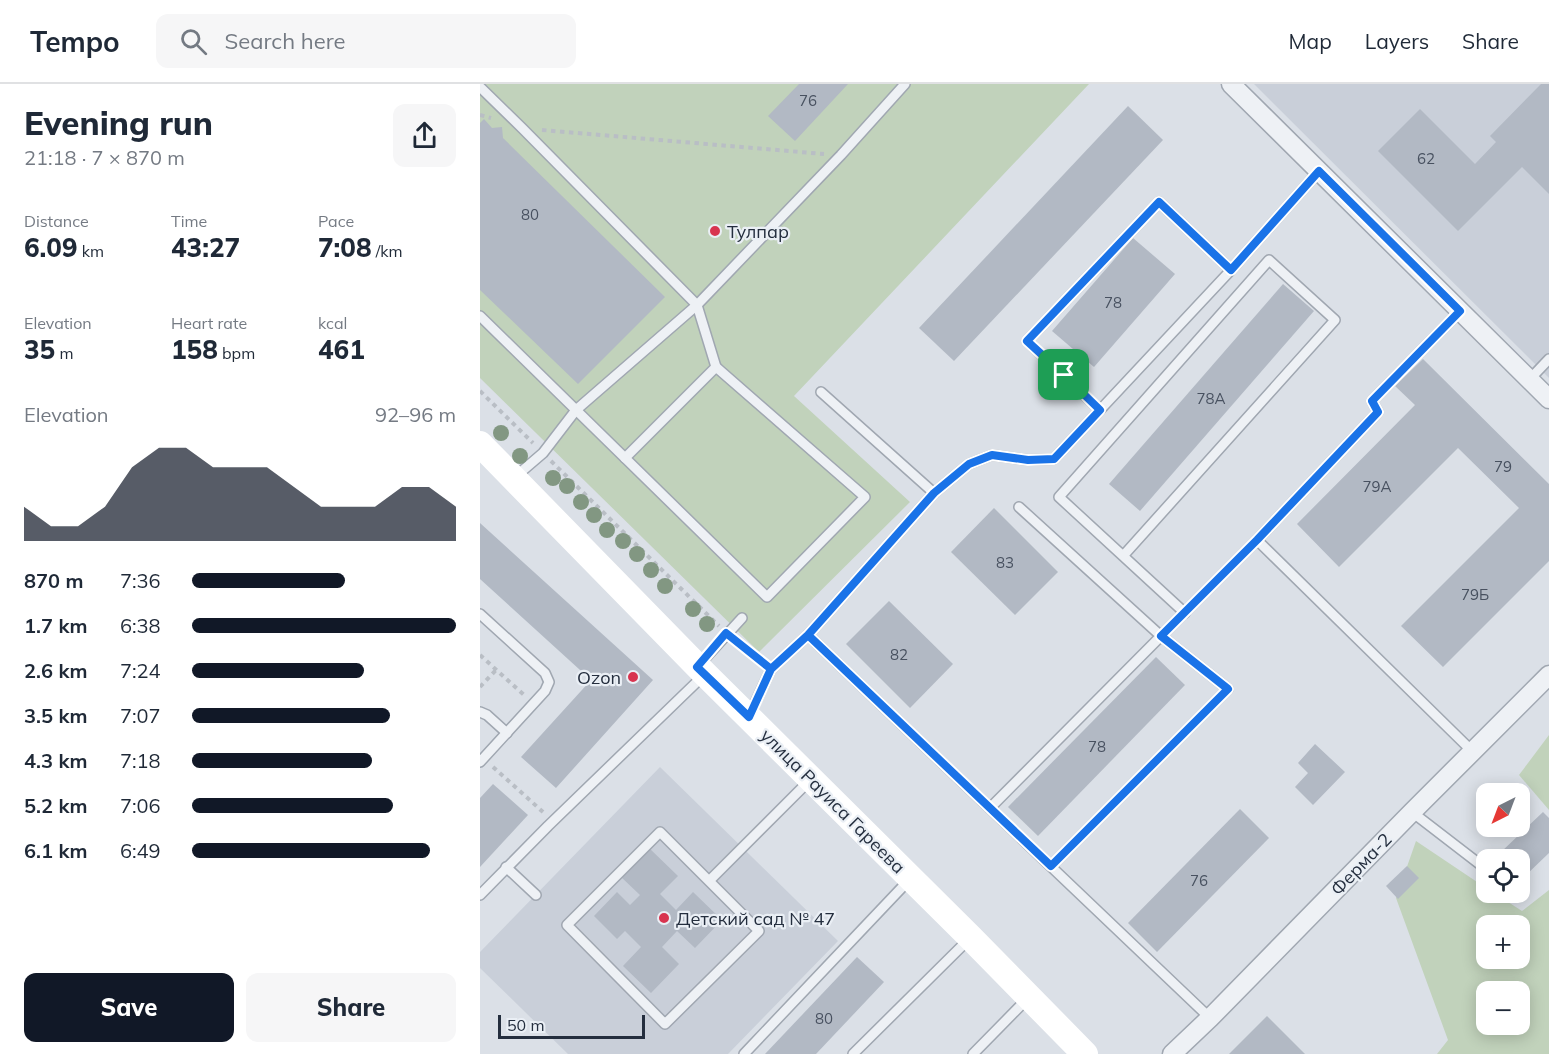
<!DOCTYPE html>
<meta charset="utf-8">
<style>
body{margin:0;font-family:Mulish,sans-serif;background:#f6f6f7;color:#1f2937;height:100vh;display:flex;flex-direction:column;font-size:22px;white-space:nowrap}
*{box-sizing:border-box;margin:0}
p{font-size:20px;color:#747a83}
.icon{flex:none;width:33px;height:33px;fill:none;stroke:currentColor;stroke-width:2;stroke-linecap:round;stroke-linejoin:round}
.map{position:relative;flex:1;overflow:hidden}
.details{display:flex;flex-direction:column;background:#fff;width:480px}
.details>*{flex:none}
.needle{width:39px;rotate:222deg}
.fabs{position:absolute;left:996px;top:699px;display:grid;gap:12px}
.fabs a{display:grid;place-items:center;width:54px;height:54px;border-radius:12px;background:#fff;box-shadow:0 3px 15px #0003;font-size:30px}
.scale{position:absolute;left:18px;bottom:15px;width:147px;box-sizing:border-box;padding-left:6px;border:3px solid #242e3e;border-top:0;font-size:16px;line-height:21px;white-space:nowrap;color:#242e3e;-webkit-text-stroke:4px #eaeff5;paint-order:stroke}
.pin{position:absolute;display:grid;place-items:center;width:51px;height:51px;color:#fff;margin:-26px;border-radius:12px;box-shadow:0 3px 9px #0006}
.round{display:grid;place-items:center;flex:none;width:63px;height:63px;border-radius:12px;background:#f6f6f7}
.headline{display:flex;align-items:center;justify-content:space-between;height:102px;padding:0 24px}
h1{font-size:33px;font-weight:800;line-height:45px}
.stats{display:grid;grid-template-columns:repeat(3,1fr);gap:9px;height:102px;padding:6px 24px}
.stats div{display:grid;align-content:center}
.stats b{font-size:26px;font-weight:800}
.stats small{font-size:16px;font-weight:400}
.stats p{font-size:16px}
.chart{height:168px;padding:12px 24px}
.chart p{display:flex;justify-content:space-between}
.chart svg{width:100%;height:108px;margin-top:6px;fill:#111827;opacity:.7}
.cta{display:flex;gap:12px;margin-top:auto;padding:12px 24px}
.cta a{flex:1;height:69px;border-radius:12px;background:#111827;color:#fff;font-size:24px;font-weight:800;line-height:69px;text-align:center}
.cta a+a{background:#f6f6f7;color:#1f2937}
ul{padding:0 24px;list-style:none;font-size:20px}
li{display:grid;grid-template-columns:96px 72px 1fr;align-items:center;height:45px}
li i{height:15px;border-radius:8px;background:#111827}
header{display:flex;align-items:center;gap:36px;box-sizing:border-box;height:84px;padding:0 30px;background:#fff;border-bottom:2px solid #e0e1e3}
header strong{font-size:28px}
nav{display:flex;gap:33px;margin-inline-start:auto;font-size:21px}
.search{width:420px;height:54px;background:#f6f6f7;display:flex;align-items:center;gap:15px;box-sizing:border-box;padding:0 21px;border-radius:12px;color:#747a83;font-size:22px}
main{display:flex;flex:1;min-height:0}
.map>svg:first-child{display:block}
</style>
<header>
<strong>Tempo</strong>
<div class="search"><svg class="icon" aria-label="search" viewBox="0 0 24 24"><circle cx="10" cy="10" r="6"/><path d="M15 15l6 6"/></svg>Search here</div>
<nav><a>Map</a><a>Layers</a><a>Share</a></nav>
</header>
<main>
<section class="details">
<div class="headline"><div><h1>Evening run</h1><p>21:18 · 7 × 870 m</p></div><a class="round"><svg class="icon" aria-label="share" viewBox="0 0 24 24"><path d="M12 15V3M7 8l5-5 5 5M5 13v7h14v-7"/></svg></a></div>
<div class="stats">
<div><p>Distance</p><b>6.09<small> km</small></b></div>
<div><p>Time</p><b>43:27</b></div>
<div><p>Pace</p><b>7:08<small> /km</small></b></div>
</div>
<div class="stats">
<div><p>Elevation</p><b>35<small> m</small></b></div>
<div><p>Heart rate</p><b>158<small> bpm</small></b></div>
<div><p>kcal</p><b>461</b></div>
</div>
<div class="chart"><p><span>Elevation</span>92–96 m</p>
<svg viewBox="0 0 160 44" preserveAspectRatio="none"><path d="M0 44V30L10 38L20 38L30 30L40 14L50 6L60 6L70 14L80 14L90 14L100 22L110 30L120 30L130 30L140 22L150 22L160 30V44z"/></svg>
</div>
<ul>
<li><b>870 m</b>7:36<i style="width:58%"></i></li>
<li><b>1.7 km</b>6:38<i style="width:100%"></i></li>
<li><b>2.6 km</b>7:24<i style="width:65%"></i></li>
<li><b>3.5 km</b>7:07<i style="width:75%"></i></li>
<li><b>4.3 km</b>7:18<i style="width:68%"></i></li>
<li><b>5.2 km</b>7:06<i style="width:76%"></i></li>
<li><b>6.1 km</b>6:49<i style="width:90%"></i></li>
</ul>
<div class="cta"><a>Save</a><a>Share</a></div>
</section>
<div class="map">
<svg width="1069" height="970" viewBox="0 0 1069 970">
<rect width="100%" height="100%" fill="#dbe0e7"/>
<!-- built -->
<g fill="#c9cfd9">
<polygon points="774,0 1069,0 1069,294"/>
<polygon points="180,683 358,857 248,970 88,970 0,884 0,868"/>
</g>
<!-- green -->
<g fill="#c1d2bb" fill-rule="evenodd">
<polygon points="0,0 609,0 314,312 430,418 279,568 0,294"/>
<polygon points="1069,651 1069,726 1039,691"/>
<path d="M936 757 1006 804V808L1014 809 1042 827 1069 806V970H957L968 956 916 814ZM1006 842H1040V874H1006ZM1006 908H1040V940H1006Z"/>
</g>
<!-- building -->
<g fill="#b2b9c4">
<polygon points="319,0 368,0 315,57 288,32"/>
<polygon points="1061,0 1069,0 1069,110 1042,83 978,147 898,67 940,25 995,80 1016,58 1010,52"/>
<polygon points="648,22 683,56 474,277 439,244"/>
<polygon points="4,35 12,44 22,43 23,54 185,213 98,300 0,206 0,39"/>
<polygon points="653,154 695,190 614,283 572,247"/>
<polygon points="803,200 834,227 660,427 629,400"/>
<polygon points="943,275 1069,400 1069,477 963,583 921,542 1039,424 978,364 859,483 817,440 935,321 915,302"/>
<polygon points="514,424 578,488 535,531 471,468"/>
<polygon points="0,439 173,596 76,704 41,673 111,596 0,495"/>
<polygon points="409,517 473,580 430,624 366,560"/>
<polygon points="676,573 705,601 558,752 528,723"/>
<polygon points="835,660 865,688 833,721 815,703 828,689 818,679"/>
<polygon points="13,700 48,731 0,783 0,714"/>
<polygon points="760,725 789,754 677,868 648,839"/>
<polygon points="1063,728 1069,734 1069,769 1044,793 1040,788 1040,776 1028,776 1021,768"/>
<polygon points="168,763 198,792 180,810 196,826 213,808 242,836 215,864 197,847 182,863 199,880 171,909 143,882 161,863 145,847 137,855 114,832 137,808 150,821 160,811 140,792"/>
<polygon points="927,782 939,794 918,815 906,802"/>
<polygon points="377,873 404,898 336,970 285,970"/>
<polygon points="787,932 825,970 749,970"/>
</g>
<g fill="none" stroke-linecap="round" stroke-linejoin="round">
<!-- lane casing -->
<g stroke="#a0a7b1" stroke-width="12">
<g id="lane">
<polyline points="0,3 42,44 217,221 236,283 145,374"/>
<polyline points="751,186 620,326 547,257 679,118 751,186 839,87"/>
<polyline points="0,232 287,513 385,413 236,283"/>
<polyline points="1050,295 1069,275"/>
<polyline points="341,308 454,409"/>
<polyline points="35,393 63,369 96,326 217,221 361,71 425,0"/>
<polyline points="539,423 681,552 777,456 993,668"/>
<polyline points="777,456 898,328 892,317 980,227"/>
<polyline points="643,472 855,236 789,176 579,413 705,529"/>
<polyline points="0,530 65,589 69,598 65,607 0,678"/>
<polyline points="328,551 454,409 489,380 512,371 548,376 574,375 620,326"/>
<polyline points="219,581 262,534"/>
<polyline points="0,628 7,631 27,649"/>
<polyline points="270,630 291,585 328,551 730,934"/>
<polyline points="510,724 681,552 748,605 571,782"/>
<polyline points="932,728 1006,785"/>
<polyline points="26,783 56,811"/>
<polyline points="229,797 180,748 87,841 185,940 279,847 229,797 329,697"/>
<polyline points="1037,808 1038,809"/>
<polyline points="0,811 68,742 223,592"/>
<polyline points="264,970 429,796"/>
<polyline points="373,970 489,855"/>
<polyline points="493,970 548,914"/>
</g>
</g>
<!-- street casing -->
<g stroke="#a0a7b1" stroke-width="21">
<g id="street">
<polyline points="751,0 1069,315"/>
<polyline points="692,970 730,934 932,728 1069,591"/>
</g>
</g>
<!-- path -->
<g stroke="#b9bec5" stroke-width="4" stroke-dasharray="4.5 4.5" stroke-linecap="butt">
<polyline points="0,31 11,34"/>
<polyline points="62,46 344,70"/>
<polyline points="0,307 53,359"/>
<polyline points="71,377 239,542"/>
<polyline points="258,559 280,577"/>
<polyline points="0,571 44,611"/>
<polyline points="0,603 16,586"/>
<polyline points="13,683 63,728"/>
</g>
<!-- lane -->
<use href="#lane" stroke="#eef1f5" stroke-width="9"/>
<!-- street -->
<use href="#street" stroke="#eef1f5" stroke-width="18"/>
<!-- secondary -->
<polyline stroke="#fff" stroke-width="26" points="0,360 225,590 490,853 605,970"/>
</g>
<!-- trees -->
<g fill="#829782">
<circle cx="21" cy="349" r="8"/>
<circle cx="40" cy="372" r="8"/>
<circle cx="73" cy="394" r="8"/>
<circle cx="87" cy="402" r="8"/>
<circle cx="101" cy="418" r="8"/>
<circle cx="114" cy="431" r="8"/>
<circle cx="127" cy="446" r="8"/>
<circle cx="143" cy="457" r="8"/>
<circle cx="157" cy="470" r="8"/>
<circle cx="171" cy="486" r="8"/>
<circle cx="185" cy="502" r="8"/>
<circle cx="213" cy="525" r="8"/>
<circle cx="227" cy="540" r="8"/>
</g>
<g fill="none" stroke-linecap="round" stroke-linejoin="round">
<!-- route casing -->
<g stroke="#fff" stroke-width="12">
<polyline id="route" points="584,291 620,326 574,375 548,376 512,371 489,380 454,409 328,551 291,585 246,549 217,583 269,633 291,585 328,551 571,782 748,605 681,552 777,456 898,328 892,317 980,227 839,87 751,186 679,118 547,257 584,291"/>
</g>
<!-- route -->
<use href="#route" stroke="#1a73e8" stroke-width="8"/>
</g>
<!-- markers -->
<g fill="#d8344f" stroke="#eaeff5" stroke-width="2">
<circle cx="235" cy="147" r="6"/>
<circle cx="153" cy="593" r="6"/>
<circle cx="184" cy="834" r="6"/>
</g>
<g text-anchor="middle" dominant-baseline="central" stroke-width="4.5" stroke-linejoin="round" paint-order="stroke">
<!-- number labels -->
<g font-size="15" fill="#485160">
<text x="328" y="16">76</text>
<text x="946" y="74">62</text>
<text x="50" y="130">80</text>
<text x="633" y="218">78</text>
<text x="731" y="314">78А</text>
<text x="1023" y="382">79</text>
<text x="897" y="402">79А</text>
<text x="525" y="478">83</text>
<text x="995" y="510">79Б</text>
<text x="419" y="570">82</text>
<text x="617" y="662">78</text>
<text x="719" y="796">76</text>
<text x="344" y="934">80</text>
</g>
<!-- poi labels -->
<g font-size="18" fill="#242e3e" stroke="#eaeff5" text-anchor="start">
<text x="247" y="147">Тулпар</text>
<text x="141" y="593" text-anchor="end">Ozon</text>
<text x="196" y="834">Детский сад № 47</text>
</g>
<!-- street labels -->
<g font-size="18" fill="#242e3e" stroke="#eaeff5">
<text transform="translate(353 717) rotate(45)">улица Рауиса Гареева</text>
<text transform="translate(881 780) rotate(-46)">Ферма-2</text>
</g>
</g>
</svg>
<div class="fabs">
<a><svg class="needle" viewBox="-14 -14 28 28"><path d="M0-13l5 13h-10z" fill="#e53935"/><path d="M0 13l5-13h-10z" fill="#747a83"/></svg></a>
<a><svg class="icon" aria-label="locate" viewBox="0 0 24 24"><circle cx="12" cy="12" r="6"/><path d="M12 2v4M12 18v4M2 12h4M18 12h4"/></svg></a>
<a>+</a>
<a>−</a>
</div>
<div class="scale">50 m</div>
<div class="pin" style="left:584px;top:291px;background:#1e9e55"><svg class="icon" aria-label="arrive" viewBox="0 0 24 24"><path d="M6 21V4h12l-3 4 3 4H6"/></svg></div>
</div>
</main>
